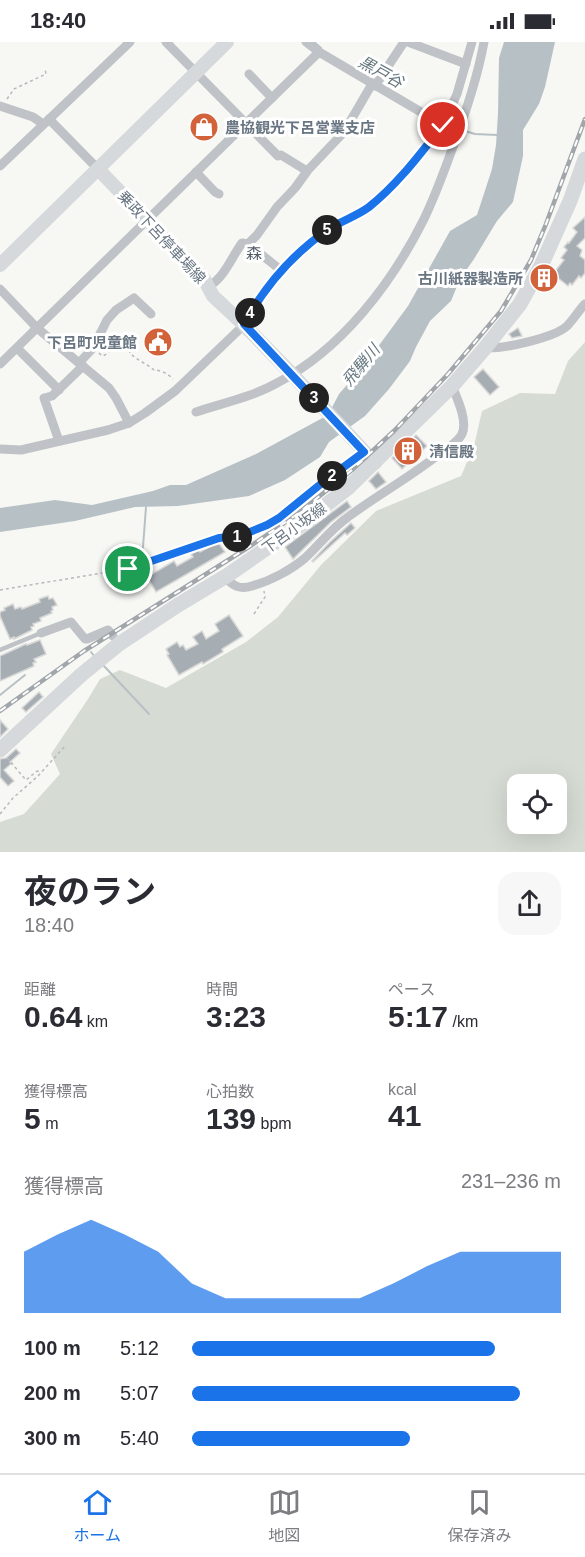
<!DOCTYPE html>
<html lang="ja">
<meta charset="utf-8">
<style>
body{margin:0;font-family:Arial,"Noto Sans JP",sans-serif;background:#f7f7f7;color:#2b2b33;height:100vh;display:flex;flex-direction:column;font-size:22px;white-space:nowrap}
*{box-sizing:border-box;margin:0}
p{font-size:20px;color:#7c7c81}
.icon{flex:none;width:33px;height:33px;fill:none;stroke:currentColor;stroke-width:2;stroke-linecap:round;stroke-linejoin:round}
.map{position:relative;height:810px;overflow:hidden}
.panel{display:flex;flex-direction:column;background:#fff;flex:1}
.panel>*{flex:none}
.controls{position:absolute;left:507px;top:732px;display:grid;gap:12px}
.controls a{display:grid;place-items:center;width:60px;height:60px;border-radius:12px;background:#fff;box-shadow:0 6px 24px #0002;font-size:30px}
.pin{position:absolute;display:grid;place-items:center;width:51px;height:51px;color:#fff;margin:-26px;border:3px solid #fff;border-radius:50%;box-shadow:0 2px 6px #0007}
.km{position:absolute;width:30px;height:30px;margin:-15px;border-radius:50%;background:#222;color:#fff;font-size:16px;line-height:30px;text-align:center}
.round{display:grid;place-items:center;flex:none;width:63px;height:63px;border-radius:18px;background:#f7f7f7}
.overview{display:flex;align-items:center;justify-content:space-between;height:102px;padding:0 24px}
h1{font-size:33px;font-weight:700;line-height:45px}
.metrics{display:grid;grid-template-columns:repeat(3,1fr);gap:9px;height:102px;padding:6px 24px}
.metrics div{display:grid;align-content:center}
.metrics b{font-size:30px;font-weight:700}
.metrics small{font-size:16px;font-weight:400}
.metrics p{font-size:16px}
.chart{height:168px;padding:12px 24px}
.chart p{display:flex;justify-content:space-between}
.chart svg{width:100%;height:108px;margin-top:6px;fill:#1a73e8;opacity:.7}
ul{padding:0 24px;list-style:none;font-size:20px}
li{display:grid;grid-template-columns:96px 72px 1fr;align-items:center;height:45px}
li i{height:15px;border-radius:8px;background:#1a73e8}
.status{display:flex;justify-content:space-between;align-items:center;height:42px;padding:0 30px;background:#fff;direction:ltr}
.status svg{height:16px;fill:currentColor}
.menu{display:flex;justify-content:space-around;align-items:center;height:84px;border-top:2px solid #e1e1e2;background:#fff;font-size:16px;color:#7c7c81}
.menu a{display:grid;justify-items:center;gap:3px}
.menu .active{color:#1a73e8}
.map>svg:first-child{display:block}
</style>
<div class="status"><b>18:40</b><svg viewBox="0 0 49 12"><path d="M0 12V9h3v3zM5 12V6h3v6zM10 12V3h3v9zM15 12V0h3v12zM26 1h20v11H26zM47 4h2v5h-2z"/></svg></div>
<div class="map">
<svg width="585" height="810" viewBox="0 0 585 810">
<rect width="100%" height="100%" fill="#f7f7f4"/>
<!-- green -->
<path fill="#d6dbd4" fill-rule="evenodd" d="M585 300V810H0V780L24 772 60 732 51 712 88 657 100 637 120 628 166 646 246 600 278 575 321 523 376 469 461 434 474 404 482 369 520 351 555 352 568 319ZM518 742H556V782H518Z"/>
<!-- water -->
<polygon fill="#b7c1c5" points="504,0 555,0 545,45 539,62 523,88 523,114 513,160 497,179 474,217 460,237 451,259 430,279 416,305 410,319 389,347 365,374 329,400 320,415 285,438 249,454 178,464 135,465 75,479 0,490 0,466 55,458 92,463 153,449 170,443 186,443 256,412 328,373 339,352 366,321 408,264 450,189 477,173 492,127 496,103 498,71 499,16"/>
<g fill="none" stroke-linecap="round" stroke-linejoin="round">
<!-- stream -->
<g stroke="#b7c1c5" stroke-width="2">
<polyline points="314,0 321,6"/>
<polyline points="449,83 457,86"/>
<polyline points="465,89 475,92 497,93"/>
<polyline points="137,520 143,505 146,465"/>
<polyline points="91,610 95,615"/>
<polyline points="104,624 149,672"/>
<polyline points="0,653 25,633"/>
</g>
</g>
<!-- building -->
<g fill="#a6adb3" stroke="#d8d8d7" stroke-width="1.5">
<polygon points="585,175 585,196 577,204 582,208 580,214 585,218 585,231 581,236 579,234 572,243 570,241 568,244 553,232 564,218 561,216 567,208 564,205 568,200 569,201 577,190 573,186"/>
<polygon points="518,286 522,294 512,296 509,292"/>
<polygon points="483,327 499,345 490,353 474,335"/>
<polygon points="416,393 427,404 402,427 392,416"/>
<polygon points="378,430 386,440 376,447 369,439"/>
<polygon points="347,459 351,465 331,480 293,517 285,505"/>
<polygon points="351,481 355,486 347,493 345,491 313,520 312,519 330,500"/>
<polygon points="218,500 225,510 156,550 147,535 174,519 177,524 193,515 191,512 199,508 200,510"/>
<polygon points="48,554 49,557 53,556 57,563 52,565 53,568 51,569 52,571 40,576 41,579 33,582 34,584 31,585 32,588 14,597 14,595 10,597 0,574 0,570 5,568 4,566 13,562 15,567 21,565 22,567 40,560 39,557"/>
<polygon points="229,573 243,594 222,607 223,610 203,622 202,620 179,633 167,613 169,612 166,607 177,600 180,605 183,603 186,608 198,602 193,595 202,589 206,597 219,589 215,582"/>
<polygon points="40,598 46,612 34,617 36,620 33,621 34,624 0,639 0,614 26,602 27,603"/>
<polygon points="39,650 43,655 26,670 22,666"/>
<polygon points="0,678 8,687 0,695"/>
<polygon points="16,707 20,711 10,720 12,721 4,728 14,739 8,744 0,735 0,717 6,716"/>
</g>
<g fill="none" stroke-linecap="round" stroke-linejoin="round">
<!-- path -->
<g stroke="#b7babc" stroke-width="1.5" stroke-dasharray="3 3" stroke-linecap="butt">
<polyline points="7,57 14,47 46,32 45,27"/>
<path d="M99 311 102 314 105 313 122 298C125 302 128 308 131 312 137 318 147 322 154 328 160 328 169 332 173 337"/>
<polyline points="0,548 132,526 219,496 240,494 267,483 280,476 356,416"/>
<polyline points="254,572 265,555 264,549"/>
<polyline points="7,716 26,738 37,729 41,730"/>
<polyline points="0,772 13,756 38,734 66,703"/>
</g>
<!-- lane -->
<polyline stroke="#bfc2c6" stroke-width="4.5" points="0,608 41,591"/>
<!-- street -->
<g stroke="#bfc2c6" stroke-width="9">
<polyline points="166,0 278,114 281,113 307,129"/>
<polyline points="306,0 319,10 443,83"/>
<polyline points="408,0 466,22"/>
<polyline points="249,32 272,56"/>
<polyline points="375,44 404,0"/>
<polyline points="0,64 33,75 43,82"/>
<polyline points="49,77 98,127"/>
<polyline points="0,124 130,0"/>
<polyline points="196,130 215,150 219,152"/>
<polyline points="282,229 248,202 257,193 277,165 295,146 308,128 344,90 372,42"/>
<path d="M208 245C225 235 231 216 242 201L248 202"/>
<polyline points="0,247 37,286 109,346 116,356 129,381"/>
<polyline points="17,306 59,348"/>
<path d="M485 306C503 307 554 296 567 284 574 277 579 268 585 262"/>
<polyline points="79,321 93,306 107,278 116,268 134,256 151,272"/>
<polyline points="0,322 319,10"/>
<path d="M196 370C223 361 252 355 277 341 342 307 392 241 424 177 434 156 442 135 450 113 464 76 477 39 484 0"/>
<polyline points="59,399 44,356 52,354 83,324"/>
<polyline points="0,407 21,408 108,388 129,381 145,371 175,349 244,283 258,257 277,233 300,210 330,187 367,166 391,146 410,126 443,83 457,52 472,0"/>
<path d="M225 535C233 544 240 548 252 544 270 539 291 528 305 516 319 503 331 487 348 475 379 452 412 434 442 410 449 405 458 400 462 392 468 379 457 356 452 344"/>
<polyline points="41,591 71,580 85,597 87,597 108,588 113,594"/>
</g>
<!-- secondary -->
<g stroke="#d5d9dc" stroke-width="14">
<polyline points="98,127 204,237 213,254 244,283 288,328 375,421"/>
<polyline points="0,223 227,0"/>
</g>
<!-- primary -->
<polyline stroke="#d5d9dc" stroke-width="15" points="0,708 81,633 119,602 178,563 228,533 300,483 349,445 452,344 485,306 520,262 541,224 570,159 585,117"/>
<!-- rail casing -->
<g stroke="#a1a6ab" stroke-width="4.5">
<polyline id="rail" points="0,669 84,609 252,503 296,473 352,428 395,388 448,332 501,269 531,218 546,182 585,77"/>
</g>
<!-- rail -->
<use href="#rail" stroke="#fff" stroke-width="2" stroke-dasharray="7" stroke-linecap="butt"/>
</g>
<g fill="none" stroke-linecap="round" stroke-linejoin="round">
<!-- route casing -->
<g stroke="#fff" stroke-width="12">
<path id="route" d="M128 527 219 496 240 494 267 483 279 476 322 441 364 410 244 282C265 244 292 212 329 187 341 179 357 174 369 165 398 142 420 112 443 83"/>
</g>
<!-- route -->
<use href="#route" stroke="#1a73e8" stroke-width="8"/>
</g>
<!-- icons -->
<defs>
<g id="shop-disc" transform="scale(1.5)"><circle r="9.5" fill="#d26239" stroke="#fff"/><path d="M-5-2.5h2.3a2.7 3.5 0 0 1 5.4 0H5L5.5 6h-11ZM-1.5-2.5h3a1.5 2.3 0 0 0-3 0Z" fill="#fff"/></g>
<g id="building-disc" transform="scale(1.5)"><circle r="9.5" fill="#d26239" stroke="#fff"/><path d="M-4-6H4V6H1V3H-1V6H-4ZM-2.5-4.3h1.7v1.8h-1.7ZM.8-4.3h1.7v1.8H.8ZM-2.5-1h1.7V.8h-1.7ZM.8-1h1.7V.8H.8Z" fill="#fff"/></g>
<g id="civic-disc" transform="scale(1.5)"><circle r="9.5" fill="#d26239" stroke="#fff"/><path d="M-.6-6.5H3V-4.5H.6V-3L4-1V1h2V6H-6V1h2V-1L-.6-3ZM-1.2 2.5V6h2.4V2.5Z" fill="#fff"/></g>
</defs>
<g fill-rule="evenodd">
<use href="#shop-disc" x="204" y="85"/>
<use href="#building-disc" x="544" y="236"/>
<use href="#civic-disc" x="158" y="300"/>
<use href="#building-disc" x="408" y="409"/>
</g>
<g text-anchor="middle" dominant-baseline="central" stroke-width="6" stroke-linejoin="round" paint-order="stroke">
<!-- poi labels -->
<g font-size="15" font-weight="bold" fill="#697682" stroke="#fff" text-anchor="start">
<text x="225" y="85">農協観光下呂営業支店</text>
<text x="523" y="236" text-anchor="end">古川紙器製造所</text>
<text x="137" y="300" text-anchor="end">下呂町児童館</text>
<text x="429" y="409">清信殿</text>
</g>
<!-- street labels -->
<g font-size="15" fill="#697682" stroke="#fff">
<text transform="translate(162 195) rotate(47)">乗政下呂停車場線</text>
<text transform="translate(294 486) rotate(-36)">下呂小坂線</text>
</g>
<!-- water labels -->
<g font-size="16" font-style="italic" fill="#65777f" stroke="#fff">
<text transform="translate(381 30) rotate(29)">黒戸谷</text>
<text transform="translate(361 323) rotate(-50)">飛騨川</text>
</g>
<!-- neighbourhood labels -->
<g font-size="16" fill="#565f68" stroke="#fff">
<text x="254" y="211">森</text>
</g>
</g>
</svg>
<div class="controls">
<a><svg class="icon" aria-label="locate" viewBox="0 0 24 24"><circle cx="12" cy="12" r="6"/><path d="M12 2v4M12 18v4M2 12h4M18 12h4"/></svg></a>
</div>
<div class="pin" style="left:128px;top:527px;background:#1e9e55"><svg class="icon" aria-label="arrive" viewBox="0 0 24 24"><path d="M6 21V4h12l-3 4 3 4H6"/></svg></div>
<div class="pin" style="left:443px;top:83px;background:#d93025"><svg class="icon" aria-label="check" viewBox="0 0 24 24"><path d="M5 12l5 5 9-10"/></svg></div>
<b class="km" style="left:237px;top:495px">1</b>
<b class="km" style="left:332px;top:434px">2</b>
<b class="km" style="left:314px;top:356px">3</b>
<b class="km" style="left:250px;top:271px">4</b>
<b class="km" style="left:327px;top:188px">5</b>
</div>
<section class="panel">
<div class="overview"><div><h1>夜のラン</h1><p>18:40</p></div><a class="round"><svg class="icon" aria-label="share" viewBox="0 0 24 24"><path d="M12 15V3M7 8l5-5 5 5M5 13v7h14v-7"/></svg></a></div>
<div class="metrics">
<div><p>距離</p><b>0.64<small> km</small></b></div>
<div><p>時間</p><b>3:23</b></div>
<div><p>ペース</p><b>5:17<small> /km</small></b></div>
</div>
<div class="metrics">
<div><p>獲得標高</p><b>5<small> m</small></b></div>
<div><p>心拍数</p><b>139<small> bpm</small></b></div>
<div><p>kcal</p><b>41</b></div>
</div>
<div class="chart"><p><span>獲得標高</span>231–236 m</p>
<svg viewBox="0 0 160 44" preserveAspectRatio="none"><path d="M0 44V19L10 12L20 6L30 12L40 19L50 32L60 38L70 38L80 38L90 38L100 38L110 32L120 25L130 19L140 19L150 19L160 19V44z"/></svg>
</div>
<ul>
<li><b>100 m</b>5:12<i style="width:82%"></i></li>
<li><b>200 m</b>5:07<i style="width:89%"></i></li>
<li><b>300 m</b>5:40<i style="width:59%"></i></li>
</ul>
</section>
<nav class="menu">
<a class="active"><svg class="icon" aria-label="home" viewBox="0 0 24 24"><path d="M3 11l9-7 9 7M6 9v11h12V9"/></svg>ホーム</a>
<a><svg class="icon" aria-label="map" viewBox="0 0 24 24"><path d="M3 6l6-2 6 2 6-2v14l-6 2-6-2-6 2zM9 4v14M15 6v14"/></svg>地図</a>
<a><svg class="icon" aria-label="saved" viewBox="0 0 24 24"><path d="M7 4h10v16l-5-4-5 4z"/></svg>保存済み</a>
</nav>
